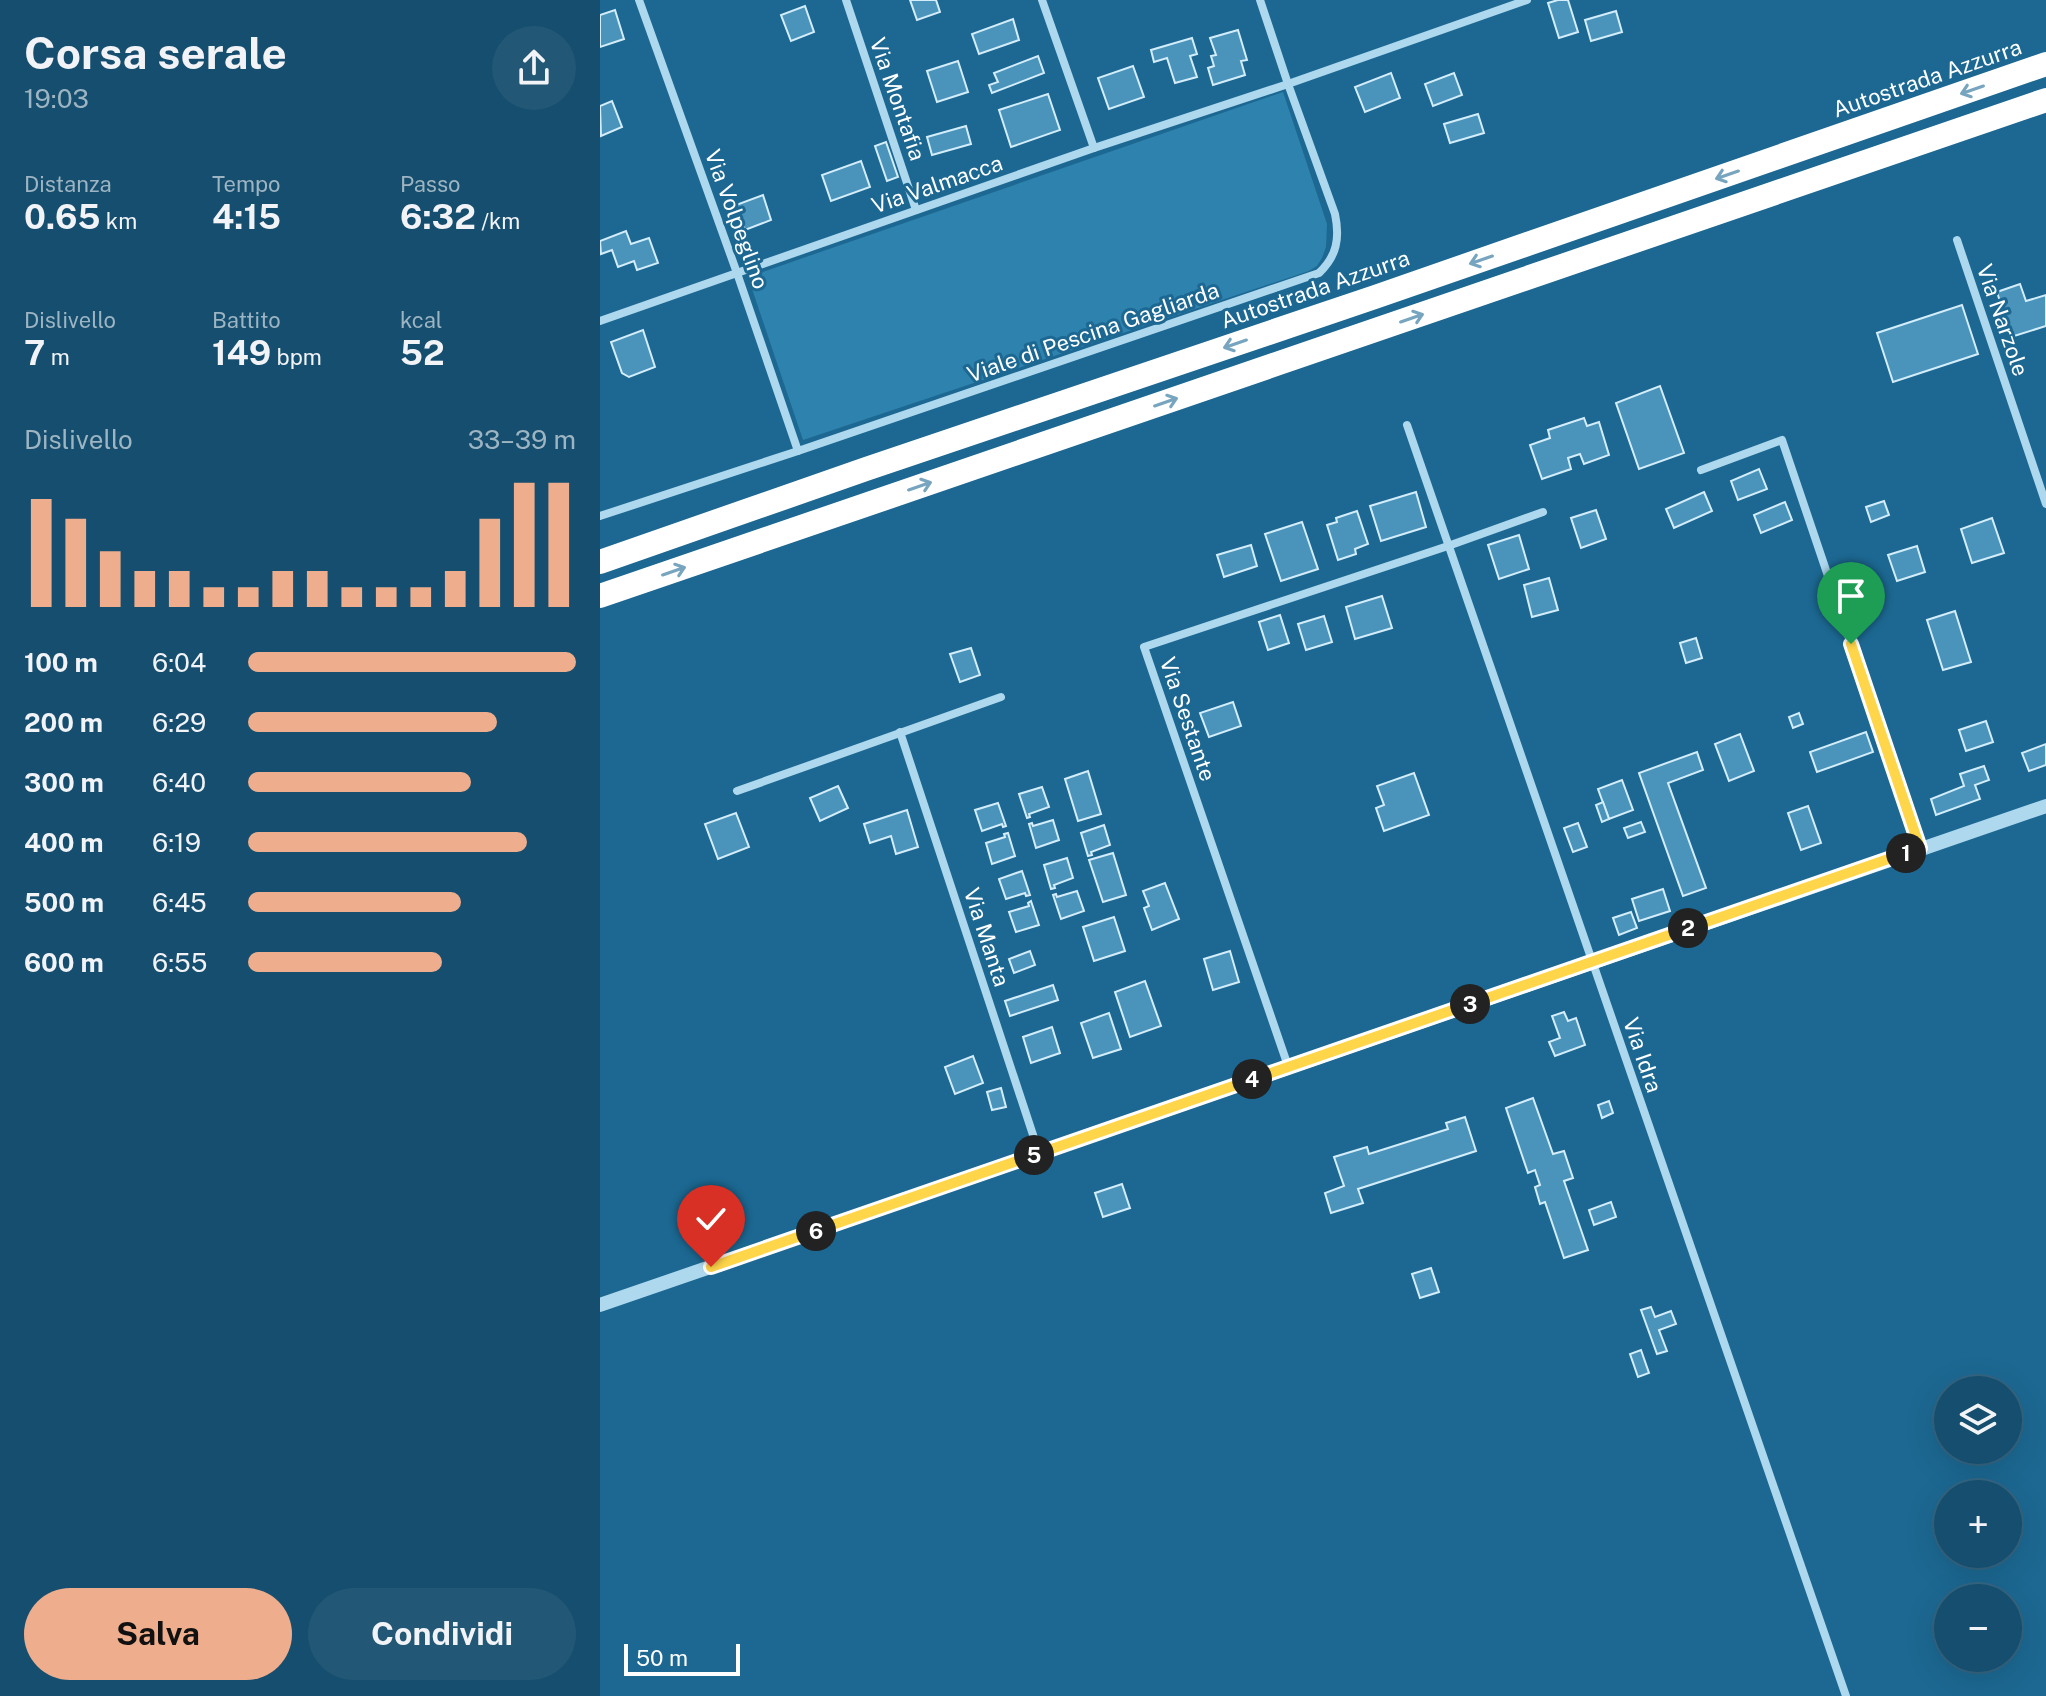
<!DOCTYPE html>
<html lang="it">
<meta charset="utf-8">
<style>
body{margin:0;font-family:"Public Sans",sans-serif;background:#225876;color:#f1f3f6;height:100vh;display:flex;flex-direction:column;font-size:30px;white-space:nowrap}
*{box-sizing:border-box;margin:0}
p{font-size:26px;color:#9db4c2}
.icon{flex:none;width:44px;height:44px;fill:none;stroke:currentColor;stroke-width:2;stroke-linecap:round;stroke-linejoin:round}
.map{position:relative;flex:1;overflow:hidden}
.panel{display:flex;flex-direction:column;background:#154e6e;width:600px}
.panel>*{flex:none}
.tools{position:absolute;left:1334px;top:1376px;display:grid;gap:16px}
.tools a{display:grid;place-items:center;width:88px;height:88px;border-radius:50%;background:#154e6e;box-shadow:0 8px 32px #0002,0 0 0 2px #346581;font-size:40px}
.scale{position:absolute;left:24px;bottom:20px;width:116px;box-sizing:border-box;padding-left:8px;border:4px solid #fff;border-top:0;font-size:22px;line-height:28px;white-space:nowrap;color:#fff;-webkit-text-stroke:6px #1c6892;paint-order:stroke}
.pin{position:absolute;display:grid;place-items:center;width:68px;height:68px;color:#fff;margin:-82px -34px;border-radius:50% 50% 50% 0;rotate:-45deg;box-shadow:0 0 8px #0007}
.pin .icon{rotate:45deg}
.km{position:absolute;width:40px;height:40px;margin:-20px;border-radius:50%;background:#222;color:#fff;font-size:22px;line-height:40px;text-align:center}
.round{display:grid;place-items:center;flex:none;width:84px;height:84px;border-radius:42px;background:#225876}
.headline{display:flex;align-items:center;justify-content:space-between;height:136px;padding:0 24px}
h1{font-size:44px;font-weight:700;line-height:60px}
.stats{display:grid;grid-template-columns:repeat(3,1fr);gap:12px;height:136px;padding:8px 24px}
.stats div{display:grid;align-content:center}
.stats b{font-size:34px;font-weight:700}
.stats small{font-size:22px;font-weight:400}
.stats p{font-size:22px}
.chart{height:224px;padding:16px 24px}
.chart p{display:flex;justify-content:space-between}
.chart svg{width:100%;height:144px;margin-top:8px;stroke:#eead8d;stroke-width:6}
.primary-button{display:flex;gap:16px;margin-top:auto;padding:16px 24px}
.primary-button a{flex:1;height:92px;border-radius:48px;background:#eead8d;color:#111;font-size:32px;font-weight:700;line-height:92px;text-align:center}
.primary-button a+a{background:#225876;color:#f1f3f6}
ul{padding:0 24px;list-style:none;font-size:26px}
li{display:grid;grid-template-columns:128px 96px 1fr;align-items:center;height:60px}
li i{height:20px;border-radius:10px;background:#eead8d}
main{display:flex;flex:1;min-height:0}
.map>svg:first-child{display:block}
</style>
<main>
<section class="panel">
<div class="headline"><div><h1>Corsa serale</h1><p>19:03</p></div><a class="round"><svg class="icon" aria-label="share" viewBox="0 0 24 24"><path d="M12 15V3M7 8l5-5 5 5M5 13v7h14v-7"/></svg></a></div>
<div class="stats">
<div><p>Distanza</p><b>0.65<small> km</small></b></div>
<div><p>Tempo</p><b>4:15</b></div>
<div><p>Passo</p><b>6:32<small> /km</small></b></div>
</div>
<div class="stats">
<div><p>Dislivello</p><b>7<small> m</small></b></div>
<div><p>Battito</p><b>149<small> bpm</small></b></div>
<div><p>kcal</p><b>52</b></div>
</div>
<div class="chart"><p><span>Dislivello</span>33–39 m</p>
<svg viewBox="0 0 160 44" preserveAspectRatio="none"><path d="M5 44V11M15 44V17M25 44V27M35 44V33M45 44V33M55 44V38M65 44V38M75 44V33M85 44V33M95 44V38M105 44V38M115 44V38M125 44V33M135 44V17M145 44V6M155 44V6"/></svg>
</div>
<ul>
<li><b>100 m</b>6:04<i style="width:100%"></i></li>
<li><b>200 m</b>6:29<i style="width:76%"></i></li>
<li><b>300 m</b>6:40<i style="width:68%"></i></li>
<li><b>400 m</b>6:19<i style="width:85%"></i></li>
<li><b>500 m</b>6:45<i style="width:65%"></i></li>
<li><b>600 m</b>6:55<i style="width:59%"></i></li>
</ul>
<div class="primary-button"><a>Salva</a><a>Condividi</a></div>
</section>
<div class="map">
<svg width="1446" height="1696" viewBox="0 0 1446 1696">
<rect width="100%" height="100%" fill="#1c6892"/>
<!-- green -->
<polygon fill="#2d82ae" points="683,92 727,224 726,247 722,258 717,266 709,271 203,440 148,277"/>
<!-- building -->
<g fill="#4a94bb" stroke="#d3edfa" stroke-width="2">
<polygon points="310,0 336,0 340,12 317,20"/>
<polygon points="958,0 968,0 978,32 959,38 948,3"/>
<polygon points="205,6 214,32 191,41 181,15"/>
<polygon points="15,10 24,39 0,47 0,15"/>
<polygon points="1016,11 1022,32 991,41 985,20"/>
<polygon points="413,19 419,40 379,54 372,34"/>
<polygon points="638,30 647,60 641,61 645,75 613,85 608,68 614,66 611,56 616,55 610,38"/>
<polygon points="592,38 597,54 590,56 597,77 575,83 567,58 554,62 551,50"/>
<polygon points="438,56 444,73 392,93 389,85 398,82 394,73"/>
<polygon points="358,61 368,92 337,102 327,71"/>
<polygon points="533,66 544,97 509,109 498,78"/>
<polygon points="791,73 800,98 765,112 755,87"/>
<polygon points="854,73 862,95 833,106 825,84"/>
<polygon points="448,94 460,130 411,147 399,110"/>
<polygon points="12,101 22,127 1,136 0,106"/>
<polygon points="878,114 884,133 850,143 844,124"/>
<polygon points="366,126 371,144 332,155 327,137"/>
<polygon points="286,142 298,177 287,181 275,146"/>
<polygon points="261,161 270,187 231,201 222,175"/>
<polygon points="163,195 171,220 145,230 136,205"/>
<polygon points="26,231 31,244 49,238 58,263 37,270 34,261 18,267 12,250 1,254 0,241"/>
<polygon points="1420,284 1426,301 1446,295 1446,326 1411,337 1397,292"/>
<polygon points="1362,305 1378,354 1293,382 1277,333"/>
<polygon points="43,330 55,367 29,377 22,373 11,342"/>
<polygon points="1060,386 1084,453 1039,469 1016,403"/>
<polygon points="984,418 987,426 999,422 1009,455 984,464 980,454 968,458 971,469 942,479 930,445 950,438 948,430"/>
<polygon points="1159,469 1167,489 1138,500 1131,481"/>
<polygon points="816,492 826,527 781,541 770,506"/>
<polygon points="1104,492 1112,511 1074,528 1066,509"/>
<polygon points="1284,501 1289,515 1271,522 1266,507"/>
<polygon points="1185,502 1192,520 1161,533 1154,515"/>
<polygon points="996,510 1006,539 981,548 971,518"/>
<polygon points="757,511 768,544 755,549 756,554 738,560 727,525 737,522 736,518"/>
<polygon points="1392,518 1404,553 1372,563 1361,529"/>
<polygon points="702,522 718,569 681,581 665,534"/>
<polygon points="919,535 929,569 899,579 888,545"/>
<polygon points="651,545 657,566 624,577 617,555"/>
<polygon points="1317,546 1325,572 1297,581 1288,555"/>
<polygon points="949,578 958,610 932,617 924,585"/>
<polygon points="782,596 792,628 755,639 746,607"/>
<polygon points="1355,611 1371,662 1343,670 1327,620"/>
<polygon points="680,615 689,643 668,650 659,622"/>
<polygon points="724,616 732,642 706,650 698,624"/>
<polygon points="1096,638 1102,658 1086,663 1080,643"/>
<polygon points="371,648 380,675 360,682 350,654"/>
<polygon points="633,702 641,726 609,737 600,713"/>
<polygon points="1199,713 1203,724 1193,728 1189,717"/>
<polygon points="1386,721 1393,742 1366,751 1359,730"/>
<polygon points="1266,732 1273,752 1217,772 1210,752"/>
<polygon points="1140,734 1154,771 1129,781 1115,744"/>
<polygon points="1446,744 1446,765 1429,771 1422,753"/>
<polygon points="1097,752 1103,770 1068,783 1106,888 1083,896 1039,773"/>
<polygon points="1384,766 1389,780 1375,785 1380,799 1336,815 1331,799 1364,786 1360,774"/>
<polygon points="488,771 501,814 478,821 465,779"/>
<polygon points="814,773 829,815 784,831 776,808 784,805 777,786"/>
<polygon points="1022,780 1033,810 1009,819 998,789"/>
<polygon points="238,786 248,808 220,821 210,798"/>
<polygon points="442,787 449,807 429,814 430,817 427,818 419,794"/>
<polygon points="1003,802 1009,819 1002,822 996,805"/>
<polygon points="398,803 406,826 403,827 402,824 382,831 375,810"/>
<polygon points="1208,806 1221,843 1201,850 1188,813"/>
<polygon points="307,810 318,847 296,854 291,836 270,843 264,824"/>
<polygon points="136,813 149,847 118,859 105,824"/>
<polygon points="453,820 459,840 436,848 429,824 432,823 433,826"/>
<polygon points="1041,822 1045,832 1028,838 1024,828"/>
<polygon points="978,823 987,847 973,852 964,828"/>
<polygon points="504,825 510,845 491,852 492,855 488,856 481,833"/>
<polygon points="408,833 415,856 392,864 386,843 405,837 404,834"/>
<polygon points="513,853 526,895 503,902 489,860"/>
<polygon points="467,858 473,878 454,885 455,888 451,889 444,865"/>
<polygon points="422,871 430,895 426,896 425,893 406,899 399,879"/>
<polygon points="565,883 579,919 552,930 544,908 549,906 543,891"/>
<polygon points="1063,889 1070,911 1039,921 1032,899"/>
<polygon points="477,891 484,911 461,919 453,895 456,894 457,897"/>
<polygon points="431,901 439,925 416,932 409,912 429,906 428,903"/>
<polygon points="1031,912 1037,928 1019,935 1013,918"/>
<polygon points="514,917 525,951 494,961 483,927"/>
<polygon points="430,951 435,965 414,973 409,959"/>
<polygon points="630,951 639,982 613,990 604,959"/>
<polygon points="545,981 561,1026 530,1037 515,992"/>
<polygon points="453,985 458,1000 410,1016 405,1001"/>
<polygon points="964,1012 968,1021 976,1018 985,1045 955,1056 949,1042 960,1038 952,1016"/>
<polygon points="509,1013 521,1049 493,1058 481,1023"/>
<polygon points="452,1027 460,1053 431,1063 423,1037"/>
<polygon points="373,1056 383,1083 355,1094 345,1067"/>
<polygon points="401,1088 406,1107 392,1110 387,1092"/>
<polygon points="933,1098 953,1154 964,1151 973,1178 964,1181 988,1250 964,1258 945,1202 940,1204 935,1187 940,1185 935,1170 928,1173 906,1108"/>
<polygon points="1009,1101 1013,1113 1002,1118 998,1105"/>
<polygon points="865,1117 876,1151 758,1189 763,1203 731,1213 725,1193 744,1186 734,1157 767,1147 769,1154 848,1129 846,1123"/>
<polygon points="522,1184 530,1208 503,1217 495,1193"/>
<polygon points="1011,1202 1016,1217 994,1225 989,1210"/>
<polygon points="831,1268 839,1292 820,1298 812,1274"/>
<polygon points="1051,1307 1055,1317 1071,1311 1076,1324 1059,1330 1067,1351 1057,1354 1041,1310"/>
<polygon points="1041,1350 1049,1373 1038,1377 1030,1354"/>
</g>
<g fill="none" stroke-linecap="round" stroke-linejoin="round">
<!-- minor -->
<g stroke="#add8ee" stroke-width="8">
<polyline points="39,0 137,273 198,451"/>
<polyline points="246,0 316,210"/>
<polyline points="442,0 494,148"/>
<polyline points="1357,240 1446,504"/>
<polyline points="0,321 494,148 688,84 927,0"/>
<polyline points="807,425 1246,1696"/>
<polyline points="1101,470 1182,440 1320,848"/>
<path d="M0 516 198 451 719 273C737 256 740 238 735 214L688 84 660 0"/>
<polyline points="300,732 439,1153"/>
<polyline points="137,791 401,697"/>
<polyline points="688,1066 544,647 848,546 943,512"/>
</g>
<!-- tertiary -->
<polyline stroke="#add8ee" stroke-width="14" points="0,1305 1446,806"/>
<!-- motorway -->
<g stroke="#fff" stroke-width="24">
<polyline points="0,562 266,469 775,297 1446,64"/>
<polyline points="0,596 1446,100"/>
</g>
</g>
<!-- one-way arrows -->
<defs><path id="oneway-shaft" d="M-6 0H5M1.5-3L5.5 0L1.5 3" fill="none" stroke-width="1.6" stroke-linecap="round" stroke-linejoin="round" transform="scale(2)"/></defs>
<g stroke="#77a4be">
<use href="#oneway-shaft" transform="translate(1372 90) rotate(161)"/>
<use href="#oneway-shaft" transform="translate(1127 175) rotate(161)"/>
<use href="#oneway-shaft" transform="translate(881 260) rotate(161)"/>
<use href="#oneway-shaft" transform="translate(812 318) rotate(-19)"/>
<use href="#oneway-shaft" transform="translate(635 344) rotate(161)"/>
<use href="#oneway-shaft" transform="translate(566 402) rotate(-19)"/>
<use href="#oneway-shaft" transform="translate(320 486) rotate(-19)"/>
<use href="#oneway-shaft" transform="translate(74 571) rotate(-19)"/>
</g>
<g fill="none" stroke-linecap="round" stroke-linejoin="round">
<!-- route casing -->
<g stroke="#fff" stroke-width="16">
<polyline id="route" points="111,1267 1320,848 1251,644"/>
</g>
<!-- route -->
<use href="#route" stroke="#ffd54a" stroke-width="10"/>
</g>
<g text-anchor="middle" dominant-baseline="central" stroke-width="6" stroke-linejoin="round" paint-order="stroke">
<!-- street labels -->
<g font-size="22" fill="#fff" stroke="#1c6892">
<text transform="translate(1327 78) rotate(-19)">Autostrada Azzurra</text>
<text transform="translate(298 99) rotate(71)">Via Montafia</text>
<text transform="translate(337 184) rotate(-19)">Via Valmacca</text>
<text transform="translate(137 219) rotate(70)">Via Volpeglino</text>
<text transform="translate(715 289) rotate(-19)">Autostrada Azzurra</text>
<text transform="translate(1403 320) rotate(71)">Via Narzole</text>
<text transform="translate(493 332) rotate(-19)">Viale di Pescina Gagliarda</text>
<text transform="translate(588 719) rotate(71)">Via Sestante</text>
<text transform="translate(387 937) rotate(72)">Via Manta</text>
<text transform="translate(1043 1055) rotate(71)">Via Idra</text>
</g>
</g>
</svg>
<div class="tools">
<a><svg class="icon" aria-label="layers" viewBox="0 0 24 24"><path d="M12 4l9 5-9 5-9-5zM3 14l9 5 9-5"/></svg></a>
<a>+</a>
<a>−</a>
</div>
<div class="scale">50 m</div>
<div class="pin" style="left:1251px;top:644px;background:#1e9e55"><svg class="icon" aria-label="arrive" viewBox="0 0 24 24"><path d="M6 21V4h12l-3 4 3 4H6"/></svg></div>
<div class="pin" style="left:111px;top:1267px;background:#d93025"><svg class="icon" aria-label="check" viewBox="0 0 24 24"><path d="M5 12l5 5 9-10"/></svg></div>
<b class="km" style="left:1306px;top:853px">1</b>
<b class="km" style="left:1088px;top:928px">2</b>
<b class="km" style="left:870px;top:1004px">3</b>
<b class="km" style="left:652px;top:1079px">4</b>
<b class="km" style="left:434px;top:1155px">5</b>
<b class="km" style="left:216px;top:1231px">6</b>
</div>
</main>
